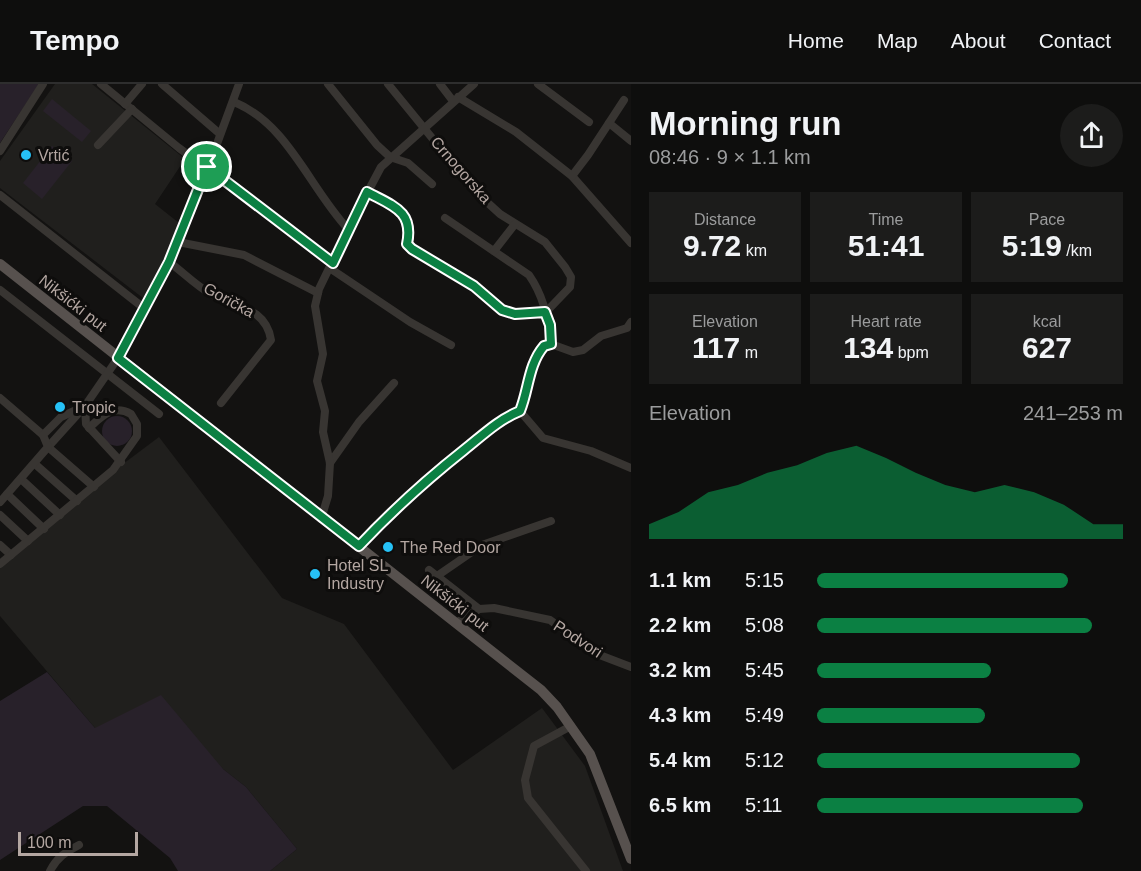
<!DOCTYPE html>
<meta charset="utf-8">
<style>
body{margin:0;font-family:Helvetica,sans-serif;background:#1c1c1b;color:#f1f3f6;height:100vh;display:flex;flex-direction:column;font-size:22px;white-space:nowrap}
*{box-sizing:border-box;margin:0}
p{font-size:20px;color:#9b9c9d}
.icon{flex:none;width:33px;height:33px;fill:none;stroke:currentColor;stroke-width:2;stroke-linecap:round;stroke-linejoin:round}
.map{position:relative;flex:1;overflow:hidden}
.sheet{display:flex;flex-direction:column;background:#0e0e0d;width:510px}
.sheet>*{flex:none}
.scale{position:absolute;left:18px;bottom:15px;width:120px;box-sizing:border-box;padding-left:6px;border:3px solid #b4a7a2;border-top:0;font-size:16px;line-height:21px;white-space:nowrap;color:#b4a7a2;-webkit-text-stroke:4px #0e0d0c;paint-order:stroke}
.pin{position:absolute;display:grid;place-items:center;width:51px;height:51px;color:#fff;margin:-26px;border:3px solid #fff;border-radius:50%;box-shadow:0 2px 6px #0007}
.round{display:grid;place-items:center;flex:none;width:63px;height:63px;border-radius:32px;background:#1c1c1b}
.headline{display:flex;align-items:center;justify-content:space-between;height:102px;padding:0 18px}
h1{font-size:33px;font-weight:700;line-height:45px}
.figures{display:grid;grid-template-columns:repeat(3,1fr);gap:9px;height:102px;padding:6px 18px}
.figures div{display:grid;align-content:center;border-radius:0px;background:#1c1c1b;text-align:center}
.figures b{font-size:30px;font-weight:700}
.figures small{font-size:16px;font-weight:400}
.figures p{font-size:16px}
.chart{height:168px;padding:12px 18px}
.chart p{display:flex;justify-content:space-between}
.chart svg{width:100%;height:108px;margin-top:6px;fill:#0b8043;opacity:.7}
ul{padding:0 18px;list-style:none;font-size:20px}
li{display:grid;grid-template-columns:96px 72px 1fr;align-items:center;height:45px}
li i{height:15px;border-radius:8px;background:#0b8043}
header{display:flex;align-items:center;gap:36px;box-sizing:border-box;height:84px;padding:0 30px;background:#0e0e0d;border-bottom:2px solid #2e2e2e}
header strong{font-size:28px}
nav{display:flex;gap:33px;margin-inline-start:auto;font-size:21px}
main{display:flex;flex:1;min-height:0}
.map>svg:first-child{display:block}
</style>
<header>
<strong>Tempo</strong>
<nav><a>Home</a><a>Map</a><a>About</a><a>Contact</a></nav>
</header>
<main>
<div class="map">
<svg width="631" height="787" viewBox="0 0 631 787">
<rect width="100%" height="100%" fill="#131211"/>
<!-- built -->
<g fill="#201f1d">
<polygon points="55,0 92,0 185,75 155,120 179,139 168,171 143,214 0,104 0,77"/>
<polygon points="159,353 282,514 344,540 453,686 542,624 585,682 623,787 270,787 297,765 246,703 223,685 95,644 0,532 0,479 83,410"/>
</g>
<!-- green -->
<g fill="#28212a">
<polygon points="0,0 39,0 0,59"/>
<polygon points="52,15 91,47 82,58 43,27"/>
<polygon points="52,62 72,77 42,115 23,99"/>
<circle cx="117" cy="347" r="15"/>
<polygon points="47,588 95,644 161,611 223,685 246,703 297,765 270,787 178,787 170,774 107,722 83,722 0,776 0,617"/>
</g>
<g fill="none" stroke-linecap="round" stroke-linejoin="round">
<!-- minor -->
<g stroke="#383532" stroke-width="8">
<polyline points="101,0 179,64 333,179"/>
<polyline points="162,0 220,50"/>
<polyline points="328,0 377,61 390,73 408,79 432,100"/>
<polyline points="388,0 477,109 500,130 545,158 565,183 571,193 570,203 545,229"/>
<polyline points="440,0 453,17"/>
<polyline points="538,0 589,38"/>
<polyline points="458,13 516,48 572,92 631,159"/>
<path d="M234 18C288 40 309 103 348 145"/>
<polyline points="125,20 142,0"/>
<polyline points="609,39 631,57"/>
<polyline points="98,61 132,25"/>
<polyline points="0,67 43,0"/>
<polyline points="572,92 588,71 624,16"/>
<path d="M367 109C393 122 414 127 407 160L412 165 469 198 502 226 515 230 545 229"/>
<polyline points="0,111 145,225"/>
<path d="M445 134 529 191C543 211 549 236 551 260"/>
<polyline points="178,158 244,171 318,209"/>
<polyline points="494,167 515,140"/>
<path d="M169 178C183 188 196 202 211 210 235 223 266 223 271 256L221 319"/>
<polyline points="331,185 410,238 451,261"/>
<polyline points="0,206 159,330"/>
<polyline points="0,314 43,351"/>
<polyline points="85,322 48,363 94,403"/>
<polyline points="85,323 86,340 121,378"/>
<polyline points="520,327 543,354 591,367 631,384"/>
<polyline points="330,379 359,338 394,299"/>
<polyline points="35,380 77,417"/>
<polyline points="21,395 60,431"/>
<polyline points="7,410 44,445"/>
<polyline points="0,418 48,363 43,351 61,333 85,322 118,274 169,178 197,114 239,0"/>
<polyline points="0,431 28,457"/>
<polyline points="321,435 328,412 330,379 323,348 325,327 317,297 323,270 315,222 319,205 348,145 381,83 474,0"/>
<polyline points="0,461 11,471"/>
<path d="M359 462C392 427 426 396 464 366 483 351 498 336 520 327 529 305 528 281 544 262L551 260 573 268 583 266 601 252 627 244 631 238"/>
<path d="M0 480 113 386 137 352V340L131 330C113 320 102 332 89 344"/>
<polyline points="429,486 479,525"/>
<polyline points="437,492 482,461 551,437"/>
<polyline points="456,539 479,525 494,524 550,536 597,570 631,583"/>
<polyline points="571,642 534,662 525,696 528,714 586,787"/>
<path d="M50 787C57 773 66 768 79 761"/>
</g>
<!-- major -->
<polyline stroke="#57514e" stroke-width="10" points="0,180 541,606 557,623 590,670 631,775"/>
</g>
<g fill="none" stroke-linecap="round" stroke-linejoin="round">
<!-- route casing -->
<g stroke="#fff" stroke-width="12">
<path id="route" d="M207 83 333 179 367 108C393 122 414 127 407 160L412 165 474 202 502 226 515 230 545 228 550 241 551 260 544 262C528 281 529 305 520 327 498 336 483 351 464 366 426 396 392 427 359 462L118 274 169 178Z"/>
</g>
<!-- route -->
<use href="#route" stroke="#0b8043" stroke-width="8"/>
</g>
<!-- markers -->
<g fill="#26c1f6" stroke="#0e0d0c" stroke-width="2">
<circle cx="26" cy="71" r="6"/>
<circle cx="60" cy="323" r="6"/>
<circle cx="388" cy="463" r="6"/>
<circle cx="315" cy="490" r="6"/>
</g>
<g text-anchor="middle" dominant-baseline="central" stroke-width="6" stroke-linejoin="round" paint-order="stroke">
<!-- poi labels -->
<g font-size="16" fill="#b4a7a2" stroke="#0e0d0c" text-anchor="start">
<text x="38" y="71">Vrtić</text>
<text x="72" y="323">Tropic</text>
<text x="400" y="463">The Red Door</text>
<text x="327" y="481">Hotel SL<tspan x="327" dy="18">Industry</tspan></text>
</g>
<!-- street labels -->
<g font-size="16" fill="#b4a7a2" stroke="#0e0d0c">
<text transform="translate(461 86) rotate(49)">Crnogorska</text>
<text transform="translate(229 216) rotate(29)">Gorička</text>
<text transform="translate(73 219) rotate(38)">Nikšićki put</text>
<text transform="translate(455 519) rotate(38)">Nikšićki put</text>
<text transform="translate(578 555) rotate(33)">Podvori</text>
</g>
</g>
</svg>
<div class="scale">100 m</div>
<div class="pin" style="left:207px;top:83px;background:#1e9e55"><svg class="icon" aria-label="arrive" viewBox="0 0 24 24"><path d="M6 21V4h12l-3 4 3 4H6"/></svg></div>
</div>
<section class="sheet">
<div class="headline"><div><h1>Morning run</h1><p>08:46 · 9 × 1.1 km</p></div><a class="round"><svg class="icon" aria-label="share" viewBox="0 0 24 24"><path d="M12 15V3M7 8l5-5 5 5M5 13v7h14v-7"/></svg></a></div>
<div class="figures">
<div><p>Distance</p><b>9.72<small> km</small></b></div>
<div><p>Time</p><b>51:41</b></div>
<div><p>Pace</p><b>5:19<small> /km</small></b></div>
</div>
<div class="figures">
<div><p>Elevation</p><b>117<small> m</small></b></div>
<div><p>Heart rate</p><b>134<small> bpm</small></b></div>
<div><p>kcal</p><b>627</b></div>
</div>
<div class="chart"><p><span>Elevation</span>241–253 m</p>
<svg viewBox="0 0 160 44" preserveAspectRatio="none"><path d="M0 44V38L10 33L20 25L30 22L40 17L50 14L60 9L70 6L80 11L90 17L100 22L110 25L120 22L130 25L140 30L150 38L160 38V44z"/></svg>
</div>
<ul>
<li><b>1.1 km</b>5:15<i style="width:82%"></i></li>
<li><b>2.2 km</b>5:08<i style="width:90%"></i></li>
<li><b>3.2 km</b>5:45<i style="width:57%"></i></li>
<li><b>4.3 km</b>5:49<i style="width:55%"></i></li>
<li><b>5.4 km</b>5:12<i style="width:86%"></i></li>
<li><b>6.5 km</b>5:11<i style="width:87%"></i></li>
</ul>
</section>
</main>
